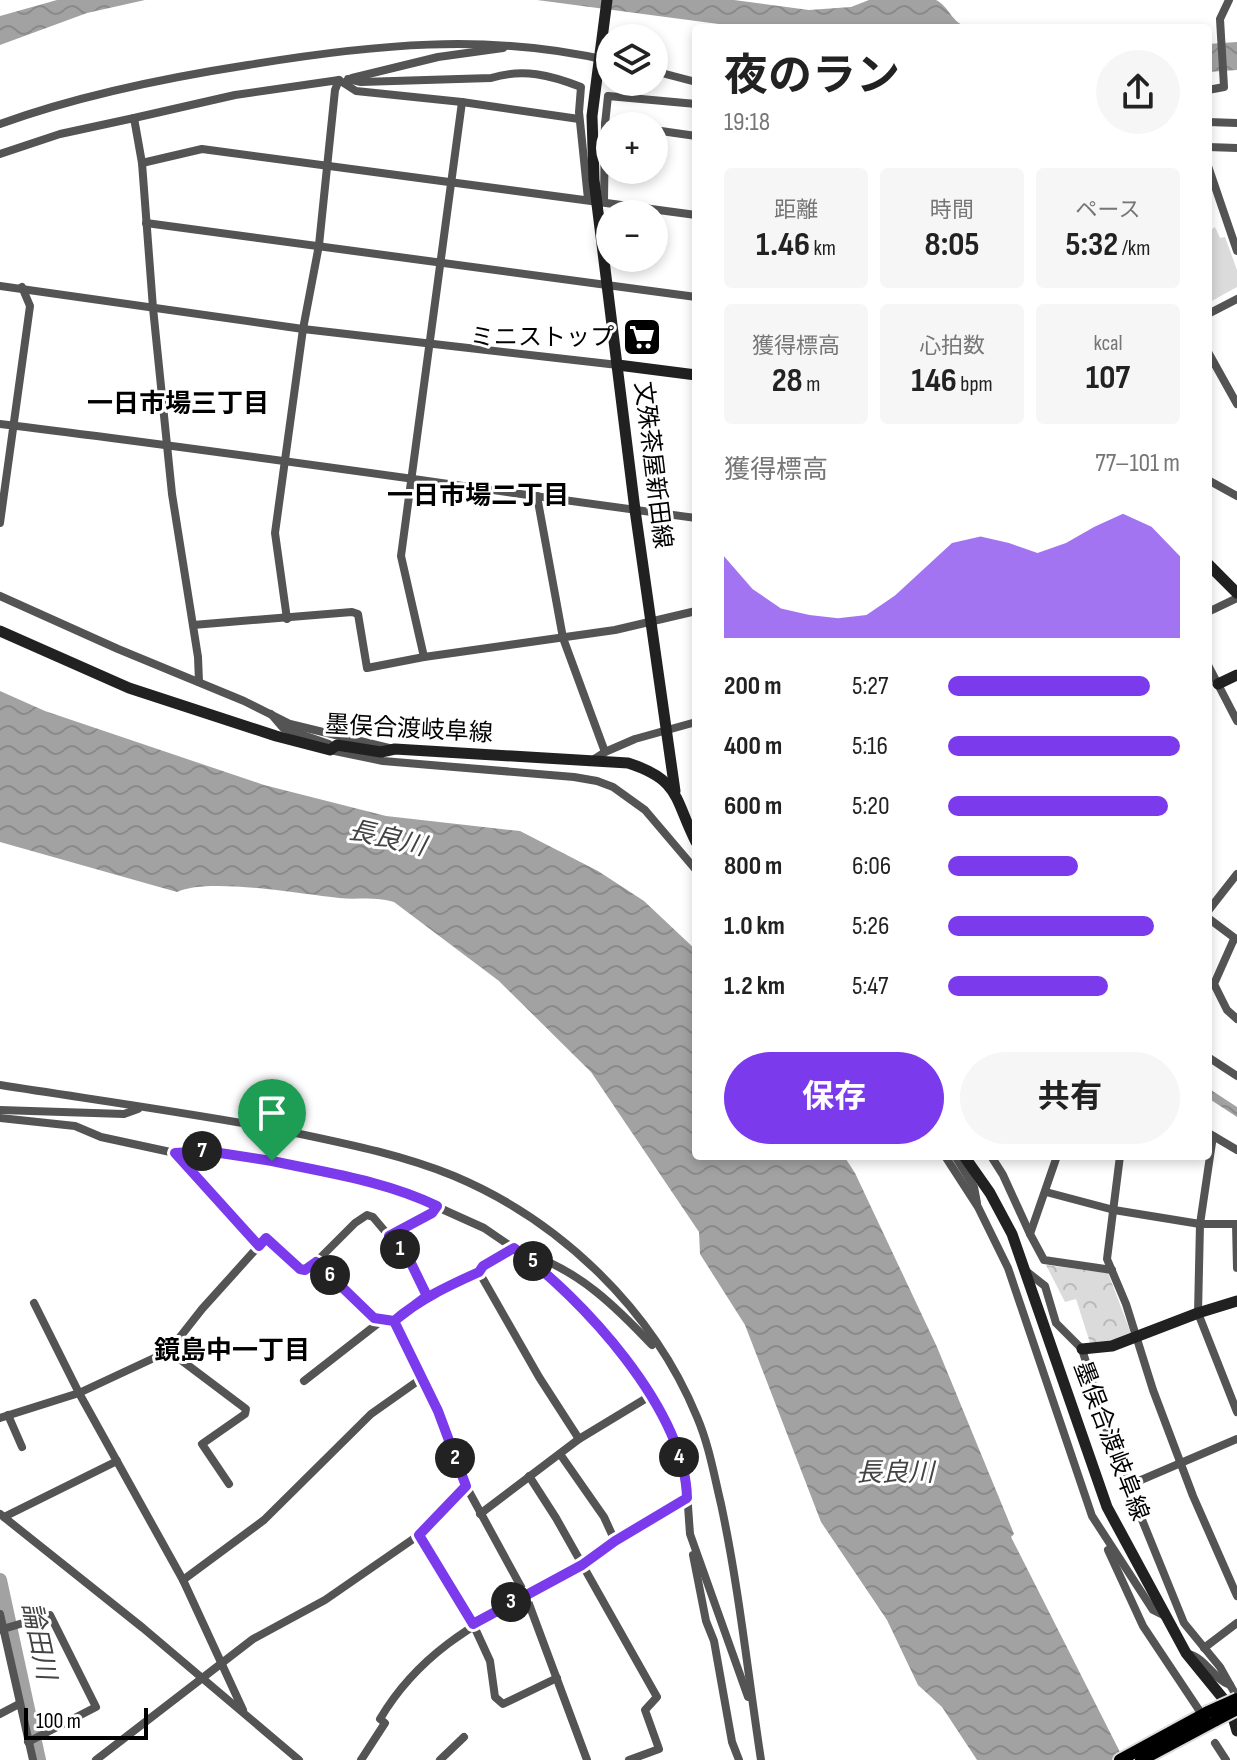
<!DOCTYPE html>
<html lang="ja">
<meta charset="utf-8">
<style>
body{margin:0;font-family:"Sofia Sans Condensed","Noto Sans JP",sans-serif;background:#f6f6f6;color:#222;height:100vh;display:flex;flex-direction:column;font-size:30px;white-space:nowrap}
*{box-sizing:border-box;margin:0}
p{font-size:26px;color:#767676}
.icon{flex:none;width:44px;height:44px;fill:none;stroke:currentColor;stroke-width:2;stroke-linecap:round;stroke-linejoin:round}
.map{position:relative;flex:1;overflow:hidden}
.details{position:absolute;left:692px;top:24px;width:520px;height:1136px;display:flex;flex-direction:column;background:#fff;border-radius:8px;box-shadow:0 4px 12px #0003}
.details>*{flex:none}
.fabs{position:absolute;left:596px;top:24px;display:grid;gap:16px}
.fabs a{display:grid;place-items:center;width:72px;height:72px;border-radius:50%;background:#fff;box-shadow:0 4px 12px #0003;font-size:40px}
.scale{position:absolute;left:24px;bottom:20px;width:124px;box-sizing:border-box;padding-left:8px;border:4px solid #000;border-top:0;font-size:22px;line-height:28px;white-space:nowrap;color:#000;-webkit-text-stroke:6px #fff;paint-order:stroke}
.pin{position:absolute;display:grid;place-items:center;width:68px;height:68px;color:#fff;margin:-82px -34px;border-radius:50% 50% 50% 0;rotate:-45deg;box-shadow:0 0 8px #0007}
.pin .icon{rotate:45deg}
.km{position:absolute;width:40px;height:40px;margin:-20px;border-radius:50%;background:#222;color:#fff;font-size:22px;line-height:40px;text-align:center}
.round{display:grid;place-items:center;flex:none;width:84px;height:84px;border-radius:42px;background:#f6f6f6}
.overview{display:flex;align-items:center;justify-content:space-between;height:136px;padding:0 32px}
h1{font-size:44px;font-weight:700;line-height:60px}
.figures{display:grid;grid-template-columns:repeat(3,1fr);gap:12px;height:136px;padding:8px 32px}
.figures div{display:grid;align-content:center;border-radius:8px;background:#f6f6f6;text-align:center}
.figures b{font-size:34px;font-weight:700}
.figures small{font-size:22px;font-weight:400}
.figures p{font-size:22px}
.chart{height:224px;padding:16px 32px}
.chart p{display:flex;justify-content:space-between}
.chart svg{width:100%;height:144px;margin-top:8px;fill:#7c3aed;opacity:.7}
.primary-button{display:flex;gap:16px;margin-top:auto;padding:16px 32px}
.primary-button a{flex:1;height:92px;border-radius:48px;background:#7c3aed;color:#fff;font-size:32px;font-weight:700;line-height:92px;text-align:center}
.primary-button a+a{background:#f6f6f6;color:#222}
ul{padding:0 32px;list-style:none;font-size:26px}
li{display:grid;grid-template-columns:128px 96px 1fr;align-items:center;height:60px}
li i{height:20px;border-radius:10px;background:#7c3aed}
.map>svg:first-child{display:block}
</style>
<div class="map">
<svg width="1237" height="1760" viewBox="0 0 1237 1760">
<defs>
<pattern id="park-crowns" width="20" height="18" patternUnits="userSpaceOnUse" patternTransform="scale(2)"><rect width="20" height="18" fill="#dbdbdb"/><path d="M2 6a3 3 0 1 1 6 0M12 15a3 3 0 1 1 6 0" fill="none" stroke="#bababa"/></pattern>
<pattern id="water-waves" width="16" height="10" patternUnits="userSpaceOnUse" patternTransform="scale(2)"><rect width="16" height="10" fill="#a2a2a2"/><path d="M0 5q4-4 8 0t8 0" fill="none" stroke="#8a8a8a"/></pattern>
</defs>
<rect width="100%" height="100%" fill="#fff"/>
<!-- grass -->
<polygon fill="#dbdbdb" points="1215,227 1220,238 1225,237 1237,270 1237,287 1208,303 1208,232"/>
<!-- park -->
<polygon fill="url(#park-crowns)" points="1046,1265 1108,1273 1132,1336 1091,1346 1076,1299 1065,1302"/>
<!-- water -->
<g fill="url(#water-waves)">
<polygon points="57,0 145,0 87,13 0,45 0,16"/>
<path d="M537 0H734L809 10 851 7 869 0H936C951 8 950 22 969 28H749Z"/>
<polygon points="1237,42 1237,70 1208,72 1208,44"/>
<path d="M0 691 45 711 264 785 386 816 520 831 598 871 644 901 696 950V1156H844L855 1173 937 1347 1014 1534 1011 1537 1124 1760H977L942 1707 918 1685 887 1620 821 1522 745 1325 700 1254 699 1232 591 1072 499 981 394 902C375 896 358 900 339 898 301 894 208 877 177 892L0 842Z"/>
<polygon points="1208,1088 1237,1107 1237,1117 1208,1098"/>
</g>
<g fill="none" stroke-linecap="round" stroke-linejoin="round">
<!-- river -->
<polyline stroke="#a2a2a2" stroke-width="14" points="0,1580 39,1760"/>
<!-- primary casing -->
<g stroke="#dbdbdb" stroke-width="16">
<g id="primary">
<polyline points="1120,1760 1208,1712"/>
<polyline points="1141,1760 1216,1720"/>
</g>
</g>
<!-- street -->
<g stroke="#545454" stroke-width="8">
<polyline points="654,71 696,82"/>
<polyline points="352,78 438,57 503,48"/>
<path d="M348 79 361 82 491 78C523 68 550 75 581 87L579 112 588 199"/>
<polyline points="339,80 356,91 462,102 579,119"/>
<polyline points="1208,90 1224,87 1220,19 1229,0"/>
<polyline points="134,118 235,95 339,80 335,90 319,245 303,329 275,533 287,619"/>
<polyline points="1208,122 1237,123"/>
<path d="M0 124C80 95 164 78 248 65 369 45 489 32 610 61"/>
<polyline points="605,124 608,96 696,104"/>
<polyline points="654,130 696,136"/>
<polyline points="1208,147 1237,148"/>
<polyline points="0,154 60,134 134,118 142,163 153,308 172,494 198,657 199,682"/>
<polyline points="142,163 202,149 696,215"/>
<polyline points="1208,166 1237,251"/>
<polyline points="604,201 605,124 626,126"/>
<polyline points="146,223 696,297"/>
<polyline points="0,286 303,329 618,365"/>
<polyline points="1208,314 1237,299"/>
<polyline points="1208,352 1237,404"/>
<path d="M0 424C232 452 464 487 696 518"/>
<polyline points="1208,480 1237,496"/>
<polyline points="537,496 563,638 605,752 591,761"/>
<polyline points="0,523 30,306 22,287"/>
<polyline points="0,596 118,649 244,701 290,724 389,748"/>
<polyline points="1208,612 1237,598"/>
<polyline points="193,625 352,612 358,614 367,668 424,657 615,630 696,611"/>
<polyline points="424,657 401,556 462,102"/>
<polyline points="1208,665 1237,721"/>
<polyline points="271,714 283,728 329,744 330,750 383,761 574,777 597,781 613,787 645,810 696,870"/>
<polyline points="605,752 635,739 696,722"/>
<polyline points="1208,911 1237,874"/>
<polyline points="1208,918 1236,939"/>
<polyline points="1234,939 1214,984 1227,1010 1237,1019"/>
<polyline points="1208,1057 1237,1076"/>
<path d="M0 1085C95 1100 191 1113 286 1131 343 1143 400 1154 454 1176 561 1221 653 1310 697 1417 709 1445 714 1475 721 1504 739 1588 748 1675 761 1760"/>
<polyline points="0,1110 124,1114 138,1109"/>
<polyline points="0,1118 75,1126 101,1137 175,1153 207,1151 272,1161 368,1181 404,1192 484,1228 544,1269 603,1330 637,1376 662,1417 686,1478 690,1534 748,1697"/>
<polyline points="1210,1134 1237,1150"/>
<polyline points="1213,1136 1200,1224 1198,1313 1237,1412"/>
<polyline points="175,1153 259,1246"/>
<polyline points="945,1156 978,1207 1008,1268 1092,1516 1153,1610 1167,1617"/>
<polyline points="955,1156 974,1187 977,1203"/>
<polyline points="991,1156 1003,1175 1030,1234"/>
<polyline points="1057,1156 1030,1234 1044,1260 1112,1270"/>
<polyline points="1120,1156 1107,1259 1126,1304 1153,1390 1193,1496 1237,1596"/>
<polyline points="1046,1192 1114,1210 1200,1224 1237,1224"/>
<polyline points="1236,1224 1237,1268"/>
<polyline points="389,1236 432,1213 437,1206"/>
<path d="M529 1255C578 1269 618 1309 652 1345"/>
<polyline points="316,1262 355,1223 367,1215 373,1217 410,1261 427,1296"/>
<polyline points="1026,1271 1045,1286 1056,1323 1082,1349 1110,1441 1184,1623 1220,1667 1237,1697"/>
<polyline points="479,1272 539,1377 579,1439"/>
<polyline points="34,1303 79,1393 183,1580 243,1710"/>
<polyline points="394,1321 438,1411 466,1486 526,1596 587,1760"/>
<polyline points="169,1351 246,1409 245,1414 202,1444 229,1484"/>
<polyline points="304,1381 381,1321"/>
<polyline points="8,1415 22,1447"/>
<polyline points="0,1418 79,1393 169,1351 202,1309 266,1238 300,1269 305,1270 316,1262 374,1318 394,1321 427,1296 479,1272 483,1266 514,1248"/>
<polyline points="560,1454 604,1517 615,1541"/>
<polyline points="529,1476 556,1518 657,1697 645,1710 659,1749 629,1760"/>
<polyline points="1127,1486 1237,1439"/>
<polyline points="0,1514 143,1628 299,1760"/>
<polyline points="480,1514 579,1439 650,1396"/>
<polyline points="4,1517 117,1461"/>
<polyline points="419,1535 473,1624 490,1661 495,1697 503,1704 557,1678"/>
<polyline points="1108,1550 1143,1626 1203,1716"/>
<polyline points="693,1555 706,1621 714,1641 732,1742 739,1760"/>
<polyline points="183,1580 264,1520 371,1414 422,1378"/>
<polyline points="0,1614 33,1760"/>
<polyline points="0,1630 50,1615 96,1707 28,1742"/>
<polyline points="1204,1648 1237,1623"/>
<path d="M1188 1654C1206 1658 1213 1679 1230 1685"/>
<polyline points="0,1714 19,1704"/>
<polyline points="1215,1743 1226,1760"/>
<polyline points="96,1760 253,1639 325,1600 419,1535 466,1486"/>
<path d="M361 1760 385 1723 380 1719C429 1636 505 1611 583 1564 595 1557 606 1547 618 1539 641 1525 664 1512 687 1498"/>
<polyline points="440,1760 464,1737"/>
</g>
<!-- secondary -->
<g stroke="#212121" stroke-width="11">
<polyline points="607,0 592,116 594,180 635,510 675,791"/>
<polyline points="618,365 696,375"/>
<polyline points="1208,564 1237,593"/>
<path d="M0 631 129 688 276 736 330 750 337 745 381 752 395 749 628 763C681 780 674 799 696 842"/>
<polyline points="1218,684 1237,675"/>
<polyline points="964,1156 990,1193 1012,1234 1107,1507 1186,1653 1230,1707 1237,1731"/>
<polyline points="1082,1349 1112,1346 1198,1313 1237,1301"/>
</g>
<!-- primary -->
<use href="#primary" stroke="#000" stroke-width="12"/>
<!-- primary-bridge casing -->
<g stroke="#dbdbdb" stroke-width="16" stroke-linecap="butt">
<g id="primary-bridge">
<polyline points="1208,1712 1237,1699"/>
<polyline points="1216,1720 1237,1709"/>
</g>
</g>
<!-- primary-bridge -->
<use href="#primary-bridge" stroke="#000" stroke-width="12"/>
</g>
<g fill="none" stroke-linecap="round" stroke-linejoin="round">
<!-- route casing -->
<g stroke="#fff" stroke-width="16">
<path id="route" d="M272 1161C328 1173 385 1181 437 1206L432 1213 389 1236 410 1261 427 1296 394 1321 438 1411 466 1486 419 1535 473 1624 582 1565 615 1541 687 1498C685 1409 582 1298 514 1248L483 1266 479 1272C448 1286 420 1299 394 1321L374 1318 316 1262 305 1270 300 1269 266 1238 259 1246 175 1153 207 1151 272 1161"/>
</g>
<!-- route -->
<use href="#route" stroke="#7c3aed" stroke-width="10"/>
</g>
<!-- icons -->
<defs>
<g id="supermarket-square" transform="scale(2)"><rect x="-9" y="-9" width="18" height="18" rx="4" fill="#000" stroke="#fff"/><path d="M-6-5.5h2.5l.6 2H6L4.5 2H-2.5L-4.4-4H-6ZM-1.5 3.2a1.3 1.3 0 1 0 .1 0ZM3 3.2a1.3 1.3 0 1 0 .1 0Z" fill="#fff"/></g>
</defs>
<g fill-rule="evenodd">
<use href="#supermarket-square" x="642" y="337"/>
</g>
<g text-anchor="middle" dominant-baseline="central" stroke-width="6" stroke-linejoin="round" paint-order="stroke">
<!-- poi labels -->
<g font-size="24" fill="#000" stroke="#fff" text-anchor="end">
<text x="614" y="337">ミニストップ</text>
</g>
<!-- street labels -->
<g font-size="24" fill="#000" stroke="#fff">
<text transform="translate(653 465) rotate(83)">文殊茶屋新田線</text>
<text transform="translate(409 729) rotate(3)">墨俣合渡岐阜線</text>
<text transform="translate(1111 1441) rotate(69)">墨俣合渡岐阜線</text>
</g>
<!-- neighbourhood labels -->
<g font-size="26" font-weight="bold" fill="#000" stroke="#fff">
<text x="178" y="404">一日市場三丁目</text>
<text x="478" y="496">一日市場二丁目</text>
<text x="232" y="1351">鏡島中一丁目</text>
</g>
<!-- water labels -->
<g font-size="26" font-style="italic" fill="#434343" stroke="#fff">
<text transform="translate(387 839) rotate(13)">長良川</text>
<text x="895" y="1473">長良川</text>
<text transform="translate(38 1641) rotate(78)">論田川</text>
</g>
</g>
</svg>
<div class="fabs">
<a><svg class="icon" aria-label="layers" viewBox="0 0 24 24"><path d="M12 4l9 5-9 5-9-5zM3 14l9 5 9-5"/></svg></a>
<a>+</a>
<a>−</a>
</div>
<div class="scale">100 m</div>
<div class="pin" style="left:272px;top:1161px;background:#1e9e55"><svg class="icon" aria-label="arrive" viewBox="0 0 24 24"><path d="M6 21V4h12l-3 4 3 4H6"/></svg></div>
<b class="km" style="left:400px;top:1249px">1</b>
<b class="km" style="left:455px;top:1458px">2</b>
<b class="km" style="left:511px;top:1602px">3</b>
<b class="km" style="left:679px;top:1457px">4</b>
<b class="km" style="left:533px;top:1261px">5</b>
<b class="km" style="left:330px;top:1275px">6</b>
<b class="km" style="left:202px;top:1151px">7</b>
<section class="details">
<div class="overview"><div><h1>夜のラン</h1><p>19:18</p></div><a class="round"><svg class="icon" aria-label="share" viewBox="0 0 24 24"><path d="M12 15V3M7 8l5-5 5 5M5 13v7h14v-7"/></svg></a></div>
<div class="figures">
<div><p>距離</p><b>1.46<small> km</small></b></div>
<div><p>時間</p><b>8:05</b></div>
<div><p>ペース</p><b>5:32<small> /km</small></b></div>
</div>
<div class="figures">
<div><p>獲得標高</p><b>28<small> m</small></b></div>
<div><p>心拍数</p><b>146<small> bpm</small></b></div>
<div><p>kcal</p><b>107</b></div>
</div>
<div class="chart"><p><span>獲得標高</span>77–101 m</p>
<svg viewBox="0 0 160 44" preserveAspectRatio="none"><path d="M0 44V19L10 29L20 35L30 37L40 38L50 37L60 31L70 23L80 15L90 13L100 15L110 18L120 15L130 10L140 6L150 10L160 19V44z"/></svg>
</div>
<ul>
<li><b>200 m</b>5:27<i style="width:87%"></i></li>
<li><b>400 m</b>5:16<i style="width:100%"></i></li>
<li><b>600 m</b>5:20<i style="width:95%"></i></li>
<li><b>800 m</b>6:06<i style="width:56%"></i></li>
<li><b>1.0 km</b>5:26<i style="width:89%"></i></li>
<li><b>1.2 km</b>5:47<i style="width:69%"></i></li>
</ul>
<div class="primary-button"><a>保存</a><a>共有</a></div>
</section>
</div>
